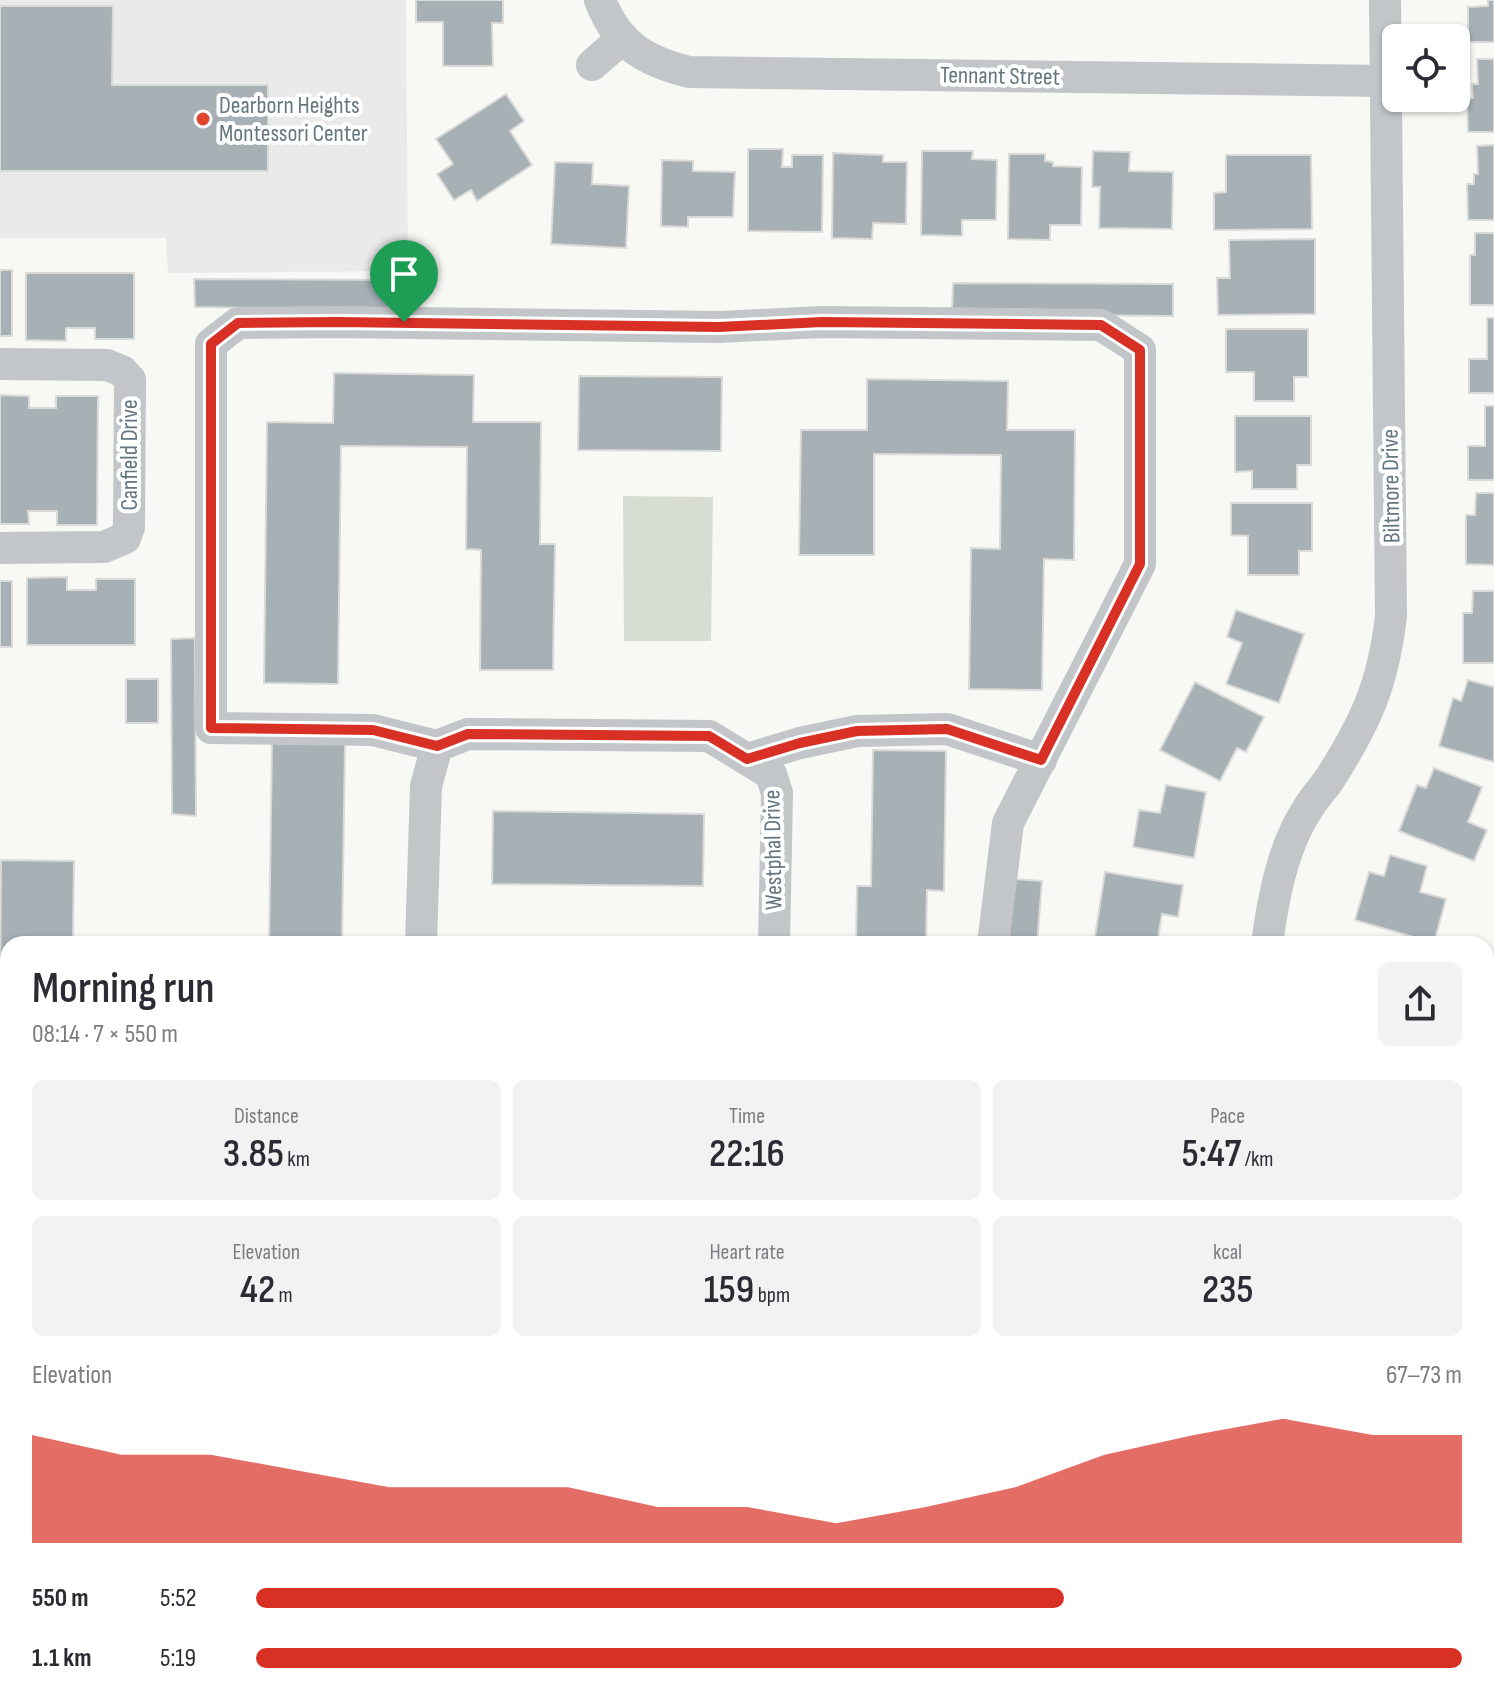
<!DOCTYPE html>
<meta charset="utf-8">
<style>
body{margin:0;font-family:"Sofia Sans Condensed",sans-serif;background:#f2f2f3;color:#2b2b33;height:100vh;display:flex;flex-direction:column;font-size:30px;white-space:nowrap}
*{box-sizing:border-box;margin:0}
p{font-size:26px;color:#7c7c81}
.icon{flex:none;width:44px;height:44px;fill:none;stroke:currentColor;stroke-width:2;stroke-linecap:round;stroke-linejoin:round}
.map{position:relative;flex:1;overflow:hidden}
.details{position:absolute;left:0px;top:936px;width:1494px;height:768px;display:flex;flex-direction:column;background:#fff;border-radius:24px 24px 0 0;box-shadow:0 2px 6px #0004}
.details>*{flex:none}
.buttons{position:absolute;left:1382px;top:24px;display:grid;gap:16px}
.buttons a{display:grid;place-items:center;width:88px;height:88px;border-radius:12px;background:#fff;box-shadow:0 2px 6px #0004;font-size:40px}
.pin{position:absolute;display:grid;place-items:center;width:68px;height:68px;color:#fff;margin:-82px -34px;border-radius:50% 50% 50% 0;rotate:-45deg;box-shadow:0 0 8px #0007}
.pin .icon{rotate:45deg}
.round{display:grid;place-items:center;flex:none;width:84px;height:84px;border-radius:12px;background:#f2f2f3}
.head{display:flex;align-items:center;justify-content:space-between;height:136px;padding:0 32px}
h1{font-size:44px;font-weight:600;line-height:60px}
.metrics{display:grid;grid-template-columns:repeat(3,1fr);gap:12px;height:136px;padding:8px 32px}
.metrics div{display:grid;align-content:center;border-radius:12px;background:#f2f2f3;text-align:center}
.metrics b{font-size:40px;font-weight:600}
.metrics small{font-size:22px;font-weight:400}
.metrics p{font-size:22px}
.chart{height:224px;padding:16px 32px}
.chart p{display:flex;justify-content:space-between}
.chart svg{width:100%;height:144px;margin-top:8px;fill:#d93025;opacity:.7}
ul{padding:0 32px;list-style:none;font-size:26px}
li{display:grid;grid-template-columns:128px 96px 1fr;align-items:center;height:60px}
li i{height:20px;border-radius:10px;background:#d93025}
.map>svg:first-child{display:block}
</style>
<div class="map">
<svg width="1494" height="1704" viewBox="0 0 1494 1704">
<rect width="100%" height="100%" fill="#f8f8f5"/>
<!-- built -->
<polygon fill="#e9eae9" points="0,0 406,0 408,271 168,273 166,238 0,238"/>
<!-- green -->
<polygon fill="#d8ddd4" points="623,496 713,497 711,641 624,641"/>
<!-- building -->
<g fill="#a6b0b5" stroke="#dadad8" stroke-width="2">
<polygon points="416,0 503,0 503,23 492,23 493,66 443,66 443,22 416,22"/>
<polygon points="1488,0 1494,0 1494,42 1468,42 1468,7 1488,6"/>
<polygon points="0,6 113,6 112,85 268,85 268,171 0,171"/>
<polygon points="1477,59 1494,59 1494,132 1468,132 1467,99 1473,98 1472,84 1478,84"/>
<polygon points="506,94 524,121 510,131 532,165 477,201 471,190 454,200 437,174 453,164 436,139"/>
<polygon points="1494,145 1494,220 1468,220 1467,184 1474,184 1474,174 1478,174 1477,146"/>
<polygon points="748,149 783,149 782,167 792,167 792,155 823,155 822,232 748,231"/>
<polygon points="922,151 973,151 972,159 997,160 996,220 962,220 962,236 921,235"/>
<polygon points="1093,151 1130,152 1129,171 1173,172 1172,229 1099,228 1100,187 1092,187"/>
<polygon points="833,153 883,155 883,162 907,162 906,224 873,223 872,239 832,238"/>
<polygon points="1009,154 1045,154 1045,161 1053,162 1053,166 1082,167 1081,225 1050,225 1050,240 1008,239"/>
<polygon points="1226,155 1311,155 1312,229 1214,230 1214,193 1226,192"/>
<polygon points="662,160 693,161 693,171 735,172 733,217 688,217 688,227 661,226"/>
<polygon points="555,162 593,163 592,184 629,186 626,248 551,244"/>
<polygon points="1475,233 1494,233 1494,305 1470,305 1470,255 1475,255"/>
<polygon points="1315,239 1315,314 1218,315 1217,278 1230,278 1229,240"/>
<rect x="0" y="270" width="12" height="66"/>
<polygon points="26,273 134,273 134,339 95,339 95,328 66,328 66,341 26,340"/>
<polygon points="194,279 400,280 400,310 195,307"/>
<polygon points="953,283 1173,284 1173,316 952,314"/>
<polygon points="1487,318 1494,318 1494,393 1469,393 1469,359 1487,359"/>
<polygon points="1226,329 1308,329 1308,377 1294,377 1294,401 1254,401 1254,372 1226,372"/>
<polygon points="334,373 474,375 473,422 541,422 540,544 555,544 553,670 480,670 481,550 466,549 467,447 341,446 338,684 264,683 267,422 333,423"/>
<polygon points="579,376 722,377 721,451 578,450"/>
<polygon points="867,379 1008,381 1007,430 1075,430 1074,560 1044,559 1042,690 969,689 971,548 1000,549 1001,455 874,454 874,555 799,555 801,430 867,430"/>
<polygon points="0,395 29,396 29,408 56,408 56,396 98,396 97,525 57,525 57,511 28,511 29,524 0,524"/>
<polygon points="1485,406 1494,406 1494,480 1468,480 1468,446 1485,446"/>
<polygon points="1235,416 1311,416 1311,465 1297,465 1297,489 1252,489 1252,471 1235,472"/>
<polygon points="1476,493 1494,493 1494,565 1466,564 1466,515 1475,515"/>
<polygon points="1231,503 1312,503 1312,551 1299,551 1299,575 1248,575 1248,536 1231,535"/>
<polygon points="67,577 67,590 96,590 96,579 135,579 135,645 27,645 27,578"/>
<rect x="0" y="581" width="12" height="66"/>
<polygon points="1473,591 1494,591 1494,663 1463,663 1463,613 1472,613"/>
<polygon points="1236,610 1304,634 1279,703 1226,684 1242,643 1227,637"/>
<polygon points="195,638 196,816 172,814 171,639"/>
<rect x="126" y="679" width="32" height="44"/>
<polygon points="1468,680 1494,687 1494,762 1439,746 1453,698 1461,701"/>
<polygon points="1195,682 1264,717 1246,752 1237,748 1220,781 1160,750"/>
<polygon points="272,743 345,744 342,944 269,944"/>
<polygon points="873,750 946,751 944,891 927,890 926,944 856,944 857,886 871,886"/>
<polygon points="1434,768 1482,787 1468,822 1487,830 1474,861 1399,831 1417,785 1426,788"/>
<polygon points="1166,785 1206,792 1194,858 1133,847 1139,810 1160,813"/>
<polygon points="493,811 704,814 703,886 492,884"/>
<polygon points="1390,855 1427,866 1420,892 1446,899 1434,943 1355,920 1369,872 1384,876"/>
<polygon points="1,860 74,861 73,944 8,944 8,1011 2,1010 0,998"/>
<polygon points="1105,872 1183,885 1178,917 1162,914 1157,944 1094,943"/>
<polygon points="1013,879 1042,881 1037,944 1008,944"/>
<rect x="1486" y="1054" width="8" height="78"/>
<rect x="1486" y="1356" width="8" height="44"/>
<rect x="0" y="1473" width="4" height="61"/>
<rect x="0" y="1546" width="3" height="60"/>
<rect x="0" y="1618" width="5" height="61"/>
<rect x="154" y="1696" width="40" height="8"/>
<rect x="332" y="1696" width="44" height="8"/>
<rect x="531" y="1696" width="41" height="8"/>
<rect x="737" y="1696" width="47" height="8"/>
<rect x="946" y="1696" width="42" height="8"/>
<rect x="1044" y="1696" width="36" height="8"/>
<rect x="1221" y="1696" width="44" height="8"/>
<polygon points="1431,1696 1472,1696 1472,1704 1427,1704 1427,1697"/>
</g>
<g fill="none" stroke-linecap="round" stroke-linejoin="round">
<!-- secondary casing -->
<g stroke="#b4babe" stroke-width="48">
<g id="secondary">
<polyline points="0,1244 8,1244"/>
<polyline points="1486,1259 1494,1259"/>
</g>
</g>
<!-- lane -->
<polyline stroke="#c2c6c9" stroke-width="16" points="1486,999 1494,999"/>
<!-- street -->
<g stroke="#c2c6c9" stroke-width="32">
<path d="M600 0C617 45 645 61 689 72L1387 81"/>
<polyline points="592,65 623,38"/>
<polyline points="0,364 107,365 122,371 130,380 129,527 125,538 104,547 0,548"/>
<polyline points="437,746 373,730 211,728 211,344 238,323 337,322 719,327 822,322 1101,325 1140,350 1140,564 1008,823 993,944"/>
<polyline points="747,759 800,743 857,731 947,729 1041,760"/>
<polyline points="421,944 426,786 437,746 468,734 709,736 771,774 777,793 774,944"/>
<path d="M1267 944C1273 900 1282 848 1307 810 1313 799 1322 790 1329 780 1366 722 1383 685 1391 616L1385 0"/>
<polyline points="459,1696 459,1704"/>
<polyline points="871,1696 871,1704"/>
<polyline points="1347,1696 1347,1704"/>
<polyline points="73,1704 73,1696"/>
</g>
<!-- secondary -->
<use href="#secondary" stroke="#fff" stroke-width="44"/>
</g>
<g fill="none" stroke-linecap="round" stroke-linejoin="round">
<!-- route casing -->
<g stroke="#fff" stroke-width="16">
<polygon id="route" points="337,322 719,327 822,322 1101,325 1140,350 1140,564 1041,760 947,729 857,731 800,743 747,759 709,736 468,734 437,746 373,730 211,728 211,344 238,323"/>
</g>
<!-- route -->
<use href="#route" stroke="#d93025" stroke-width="10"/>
</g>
<!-- markers -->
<circle fill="#e0462d" stroke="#fff" stroke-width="3" cx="203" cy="119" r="8"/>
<g text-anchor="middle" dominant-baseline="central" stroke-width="8" stroke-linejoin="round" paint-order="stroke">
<!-- street labels -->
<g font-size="24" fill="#647680" stroke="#fff">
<text transform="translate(1000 76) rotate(1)">Tennant Street</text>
<text transform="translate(129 455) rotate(-90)">Canfield Drive</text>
<text transform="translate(1391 486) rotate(-91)">Biltmore Drive</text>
<text transform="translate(773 850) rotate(-91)">Westphal Drive</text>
</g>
<!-- poi labels -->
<g font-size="24" fill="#647680" stroke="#fff" text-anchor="start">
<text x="219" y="105">Dearborn Heights<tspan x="219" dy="28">Montessori Center</tspan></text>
</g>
</g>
</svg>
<div class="buttons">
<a><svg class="icon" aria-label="locate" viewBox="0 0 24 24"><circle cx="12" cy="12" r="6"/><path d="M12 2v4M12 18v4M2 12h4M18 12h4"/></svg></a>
</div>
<div class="pin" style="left:404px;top:322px;background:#1e9e55"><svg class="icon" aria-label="arrive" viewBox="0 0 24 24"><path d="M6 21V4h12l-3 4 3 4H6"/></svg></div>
<section class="details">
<div class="head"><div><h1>Morning run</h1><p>08:14 · 7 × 550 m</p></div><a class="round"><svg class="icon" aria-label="share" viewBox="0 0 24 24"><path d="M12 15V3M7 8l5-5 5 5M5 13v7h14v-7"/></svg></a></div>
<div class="metrics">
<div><p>Distance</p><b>3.85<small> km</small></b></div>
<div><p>Time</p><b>22:16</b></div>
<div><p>Pace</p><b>5:47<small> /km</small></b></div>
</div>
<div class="metrics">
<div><p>Elevation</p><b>42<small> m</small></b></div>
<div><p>Heart rate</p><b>159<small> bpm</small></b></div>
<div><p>kcal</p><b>235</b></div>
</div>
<div class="chart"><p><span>Elevation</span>67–73 m</p>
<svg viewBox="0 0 160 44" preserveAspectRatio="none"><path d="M0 44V11L10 17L20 17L30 22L40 27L50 27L60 27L70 33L80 33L90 38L100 33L110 27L120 17L130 11L140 6L150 11L160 11V44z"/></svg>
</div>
<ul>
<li><b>550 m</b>5:52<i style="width:67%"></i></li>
<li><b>1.1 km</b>5:19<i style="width:100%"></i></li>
</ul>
</section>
</div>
